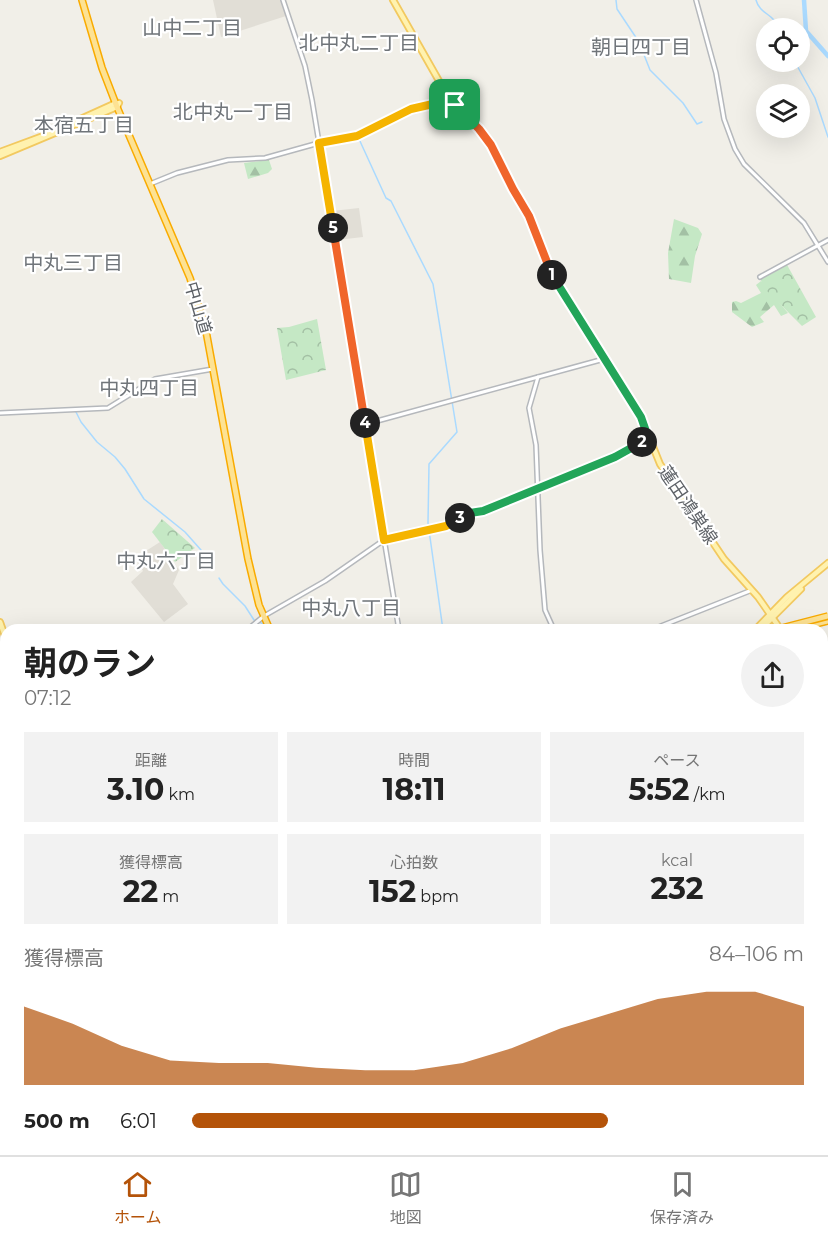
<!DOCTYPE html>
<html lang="ja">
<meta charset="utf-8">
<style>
body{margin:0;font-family:Montserrat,"Noto Sans JP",sans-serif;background:#f2f2f2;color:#222;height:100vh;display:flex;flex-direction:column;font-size:22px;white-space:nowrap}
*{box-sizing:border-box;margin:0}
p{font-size:20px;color:#767676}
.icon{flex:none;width:33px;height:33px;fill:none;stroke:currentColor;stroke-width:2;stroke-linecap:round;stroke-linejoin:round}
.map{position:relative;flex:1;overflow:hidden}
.sheet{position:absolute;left:0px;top:624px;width:828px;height:531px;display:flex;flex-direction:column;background:#fff;border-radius:18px 18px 0 0;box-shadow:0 6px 24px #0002}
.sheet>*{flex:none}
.tools{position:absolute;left:756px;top:18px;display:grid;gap:12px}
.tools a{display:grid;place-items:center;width:54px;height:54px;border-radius:50%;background:#fff;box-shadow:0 6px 24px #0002;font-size:30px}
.pin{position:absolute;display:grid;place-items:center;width:51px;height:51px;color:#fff;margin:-26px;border-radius:12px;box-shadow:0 3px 9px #0006}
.km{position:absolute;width:30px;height:30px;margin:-15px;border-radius:50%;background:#222;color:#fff;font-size:16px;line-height:30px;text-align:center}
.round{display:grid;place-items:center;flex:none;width:63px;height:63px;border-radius:32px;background:#f2f2f2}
.head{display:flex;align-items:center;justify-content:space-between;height:102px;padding:0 24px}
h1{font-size:33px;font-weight:700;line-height:45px}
.figures{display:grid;grid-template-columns:repeat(3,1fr);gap:9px;height:102px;padding:6px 24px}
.figures div{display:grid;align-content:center;border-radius:0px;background:#f2f2f2;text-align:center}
.figures b{font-size:30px;font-weight:700}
.figures small{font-size:16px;font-weight:400}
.figures p{font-size:16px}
.chart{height:168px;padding:12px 24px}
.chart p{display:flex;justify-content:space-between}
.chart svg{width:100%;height:108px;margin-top:6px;fill:#b45309;opacity:.7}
ul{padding:0 24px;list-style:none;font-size:20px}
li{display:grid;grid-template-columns:96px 72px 1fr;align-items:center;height:45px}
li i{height:15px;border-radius:8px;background:#b45309}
.tab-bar{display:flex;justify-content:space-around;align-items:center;height:84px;border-top:2px solid #e0e0e0;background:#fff;font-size:16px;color:#767676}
.tab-bar a{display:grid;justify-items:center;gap:3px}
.tab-bar .selected{color:#b45309}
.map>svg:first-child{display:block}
</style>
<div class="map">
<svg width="828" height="1155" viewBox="0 0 828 1155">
<defs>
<pattern id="forest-firs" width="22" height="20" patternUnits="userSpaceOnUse" patternTransform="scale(1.5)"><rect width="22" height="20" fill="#c5e8c5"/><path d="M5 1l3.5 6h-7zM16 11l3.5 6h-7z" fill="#a3c0a4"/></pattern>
<pattern id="park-crowns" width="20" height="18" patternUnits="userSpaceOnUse" patternTransform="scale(1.5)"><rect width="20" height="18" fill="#c5e8c5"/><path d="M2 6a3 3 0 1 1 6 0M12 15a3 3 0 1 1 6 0" fill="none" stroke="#a3c0a4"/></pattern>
</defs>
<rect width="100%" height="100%" fill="#f1efe8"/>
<!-- industrial -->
<polygon fill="#e0deda" points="3,910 6,918 6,1149 109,1149 112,1155 0,1155 0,911"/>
<!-- education -->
<g fill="#e1ded6">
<polygon points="213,0 281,0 286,16 221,37"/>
<polygon points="359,208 363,237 337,240 332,211"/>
<polygon points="160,542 179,570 173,584 188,604 164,622 131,582 143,571 135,558"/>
</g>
<!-- forest -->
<g fill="url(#forest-firs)">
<polygon points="269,160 272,169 268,173 248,179 244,163"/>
<polygon points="674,219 698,228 702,234 695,256 691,283 669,279 668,253"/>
<polygon points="761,281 788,313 781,316 774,305 760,317 764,322 752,327 732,312 732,302 736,301 741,303 761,293 756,285"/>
</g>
<!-- park -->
<g fill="url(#park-crowns)">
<polygon points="786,263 816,317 802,326 763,287 760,277"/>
<polygon points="317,319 326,370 286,380 277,328 289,327"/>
<polygon points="162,519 195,548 175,562 152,532"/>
</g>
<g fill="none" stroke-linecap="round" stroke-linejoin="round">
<!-- stream -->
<g stroke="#aadaff" stroke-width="1.5">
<polyline points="616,0 617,9 639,42 650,70 683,103 697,124 702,122"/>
<path d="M756 0C760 15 774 13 778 28"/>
<polyline points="795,62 815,98 828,137"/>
<polyline points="359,139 386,198 391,201 433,284 457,432 429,464 428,523 443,630"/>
<polyline points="76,412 81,422 97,442 115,457 125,469 144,499 185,532 201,550"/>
<polyline points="219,578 223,584 245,606 254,620 266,625"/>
<polyline points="271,627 280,630"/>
<polyline points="822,764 828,759"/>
<polyline points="822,838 828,865"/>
<polyline points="496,1155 497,1149"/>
</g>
<!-- river -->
<g stroke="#aadaff" stroke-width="4.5">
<polyline points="804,0 806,31 828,56"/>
<polyline points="822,801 828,800"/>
</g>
<!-- highway-tunnel -->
<g stroke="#ccccc8" stroke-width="5" stroke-dasharray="5 2.5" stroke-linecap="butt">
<polyline points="0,896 6,894"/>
<polyline points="0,901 6,899"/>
</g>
<!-- minor casing -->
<g stroke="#b5b8bc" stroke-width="6">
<g id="minor">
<polyline points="283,0 305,66 312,100 399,630"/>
<polyline points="696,0 716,73 724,119 735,149 744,164 804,223 828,262"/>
<polyline points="150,184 177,173 228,160 265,158 326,141 357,136 411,109 433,104 447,95"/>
<polyline points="760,277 828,240"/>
<polyline points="538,377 529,408 536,445 540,550 545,610 554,630"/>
<polyline points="0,413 108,408 155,379 213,369"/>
<polyline points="366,424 604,359"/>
<polyline points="247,630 264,616 325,581 384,540 446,526 470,513 483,511 615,457 628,451 648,437"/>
<polyline points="651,630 752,590"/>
<polyline points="822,821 828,819"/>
<polyline points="822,845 828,872"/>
<polyline points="0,850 6,849"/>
<polyline points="822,995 828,994"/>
<polyline points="822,1132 828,1130"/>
<polyline points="715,1149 716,1155"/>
<polyline points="756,1155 773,1149"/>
</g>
</g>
<!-- major casing -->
<g stroke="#f2c960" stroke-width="8">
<g id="major">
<polyline points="393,0 447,95 479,129 491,145 529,216 556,283 641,417 660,464 724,559 758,597 781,630"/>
<polyline points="0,152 43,136 116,103"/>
<polyline points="0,156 117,107 119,103"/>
<polyline points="0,622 6,639"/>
<polyline points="755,630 787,597 828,563"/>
<polyline points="760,630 801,589"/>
<polyline points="822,698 828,710"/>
<polyline points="0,890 6,888"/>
<polyline points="0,907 6,905"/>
<polyline points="236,1149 238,1155"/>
<polyline points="418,1155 421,1149"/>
<polyline points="422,1155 425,1149"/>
</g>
</g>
<!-- highway casing -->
<g stroke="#f9ab00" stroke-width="8">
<g id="highway">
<polyline points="82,0 102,68 117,107 190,278 206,331 248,559 259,605 270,630"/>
<polyline points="791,630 828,621"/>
<polyline points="446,1149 448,1155"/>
<polyline points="451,1149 452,1155"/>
</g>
</g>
<!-- minor -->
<use href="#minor" stroke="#fff" stroke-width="3"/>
<!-- major -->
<use href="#major" stroke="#fff2af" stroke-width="4.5"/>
<!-- highway -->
<use href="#highway" stroke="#fde293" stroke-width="5"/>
<!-- rail -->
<g stroke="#b6b7b8" stroke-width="1.5" stroke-dasharray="1.5 8" stroke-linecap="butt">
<polyline points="0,890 6,905"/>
<polyline points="114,1149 116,1155"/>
</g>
<!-- highway-bridge casing -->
<g stroke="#f9ab00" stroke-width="8" stroke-linecap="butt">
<polyline id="highway-bridge" points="774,630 828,616"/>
</g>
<!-- highway-bridge -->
<use href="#highway-bridge" stroke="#fde293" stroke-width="5"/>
</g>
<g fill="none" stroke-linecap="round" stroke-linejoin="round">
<!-- split-1 casing -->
<g stroke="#fff" stroke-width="12">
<polyline id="split-1" points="455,105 479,129 491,145 513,189 529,216 552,275"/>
</g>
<!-- split-2 casing -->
<g stroke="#fff" stroke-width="12">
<polyline id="split-2" points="552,275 641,417 648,437 642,442"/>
</g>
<!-- split-3 casing -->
<g stroke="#fff" stroke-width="12">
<polyline id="split-3" points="460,518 470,513 483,511 615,457 642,442"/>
</g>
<!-- split-4 casing -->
<g stroke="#fff" stroke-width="12">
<polyline id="split-4" points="365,423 384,540 446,526 460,518"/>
</g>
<!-- split-5 casing -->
<g stroke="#fff" stroke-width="12">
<polyline id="split-5" points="333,228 365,423"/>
</g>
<!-- split-6 casing -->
<g stroke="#fff" stroke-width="12">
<polyline id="split-6" points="333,228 319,143 357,136 411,109 433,104 447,95 455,105"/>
</g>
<!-- split-1 -->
<use href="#split-1" stroke="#f0652b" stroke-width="8"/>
<!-- split-2 -->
<use href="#split-2" stroke="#22a559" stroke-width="8"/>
<!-- split-3 -->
<use href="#split-3" stroke="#22a559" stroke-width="8"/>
<!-- split-4 -->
<use href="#split-4" stroke="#f5b400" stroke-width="8"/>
<!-- split-5 -->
<use href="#split-5" stroke="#f0652b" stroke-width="8"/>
<!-- split-6 -->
<use href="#split-6" stroke="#f5b400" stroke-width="8"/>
</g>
<g text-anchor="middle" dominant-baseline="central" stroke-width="4.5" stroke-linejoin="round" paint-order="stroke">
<!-- street labels -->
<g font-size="18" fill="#5f6368" stroke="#fff">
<text transform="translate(198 308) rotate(74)">中山道</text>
<text transform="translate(688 505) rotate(56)">蓮田鴻巣線</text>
</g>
<!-- neighbourhood labels -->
<g font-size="20" fill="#70757a" stroke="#fff">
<text x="192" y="28">山中二丁目</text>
<text x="359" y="43">北中丸二丁目</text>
<text x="641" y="47">朝日四丁目</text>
<text x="233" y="112">北中丸一丁目</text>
<text x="84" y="125">本宿五丁目</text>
<text x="73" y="263">中丸三丁目</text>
<text x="149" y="388">中丸四丁目</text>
<text x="166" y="561">中丸六丁目</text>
<text x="351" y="608">中丸八丁目</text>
</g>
</g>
</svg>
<div class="tools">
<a><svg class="icon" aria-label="locate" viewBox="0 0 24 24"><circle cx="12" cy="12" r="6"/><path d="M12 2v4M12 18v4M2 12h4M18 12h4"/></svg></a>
<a><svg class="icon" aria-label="layers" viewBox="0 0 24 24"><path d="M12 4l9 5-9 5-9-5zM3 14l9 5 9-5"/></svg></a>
</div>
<div class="pin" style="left:455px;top:105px;background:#1e9e55"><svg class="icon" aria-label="arrive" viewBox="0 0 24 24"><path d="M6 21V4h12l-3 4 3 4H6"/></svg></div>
<b class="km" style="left:552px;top:275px">1</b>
<b class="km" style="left:642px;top:442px">2</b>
<b class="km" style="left:460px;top:518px">3</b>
<b class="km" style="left:365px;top:423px">4</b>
<b class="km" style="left:333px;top:228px">5</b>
<section class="sheet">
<div class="head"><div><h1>朝のラン</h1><p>07:12</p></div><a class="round"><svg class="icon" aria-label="share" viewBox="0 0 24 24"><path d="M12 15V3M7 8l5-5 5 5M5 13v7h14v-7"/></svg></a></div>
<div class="figures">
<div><p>距離</p><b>3.10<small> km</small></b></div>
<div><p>時間</p><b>18:11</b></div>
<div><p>ペース</p><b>5:52<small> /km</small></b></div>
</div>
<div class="figures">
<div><p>獲得標高</p><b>22<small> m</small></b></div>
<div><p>心拍数</p><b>152<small> bpm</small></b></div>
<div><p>kcal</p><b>232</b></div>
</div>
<div class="chart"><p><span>獲得標高</span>84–106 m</p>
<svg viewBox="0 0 160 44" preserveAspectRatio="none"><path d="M0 44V12L10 19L20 28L30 34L40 35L50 35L60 37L70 38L80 38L90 35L100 29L110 21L120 15L130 9L140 6L150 6L160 12V44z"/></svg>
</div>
<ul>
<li><b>500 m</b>6:01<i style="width:68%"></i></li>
</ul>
</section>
</div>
<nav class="tab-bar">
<a class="selected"><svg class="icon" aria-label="home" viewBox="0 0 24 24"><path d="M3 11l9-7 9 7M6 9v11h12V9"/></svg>ホーム</a>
<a><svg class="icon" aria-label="map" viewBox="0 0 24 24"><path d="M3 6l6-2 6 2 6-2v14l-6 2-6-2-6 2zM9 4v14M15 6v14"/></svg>地図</a>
<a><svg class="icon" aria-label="saved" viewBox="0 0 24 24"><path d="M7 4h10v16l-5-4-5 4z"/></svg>保存済み</a>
</nav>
